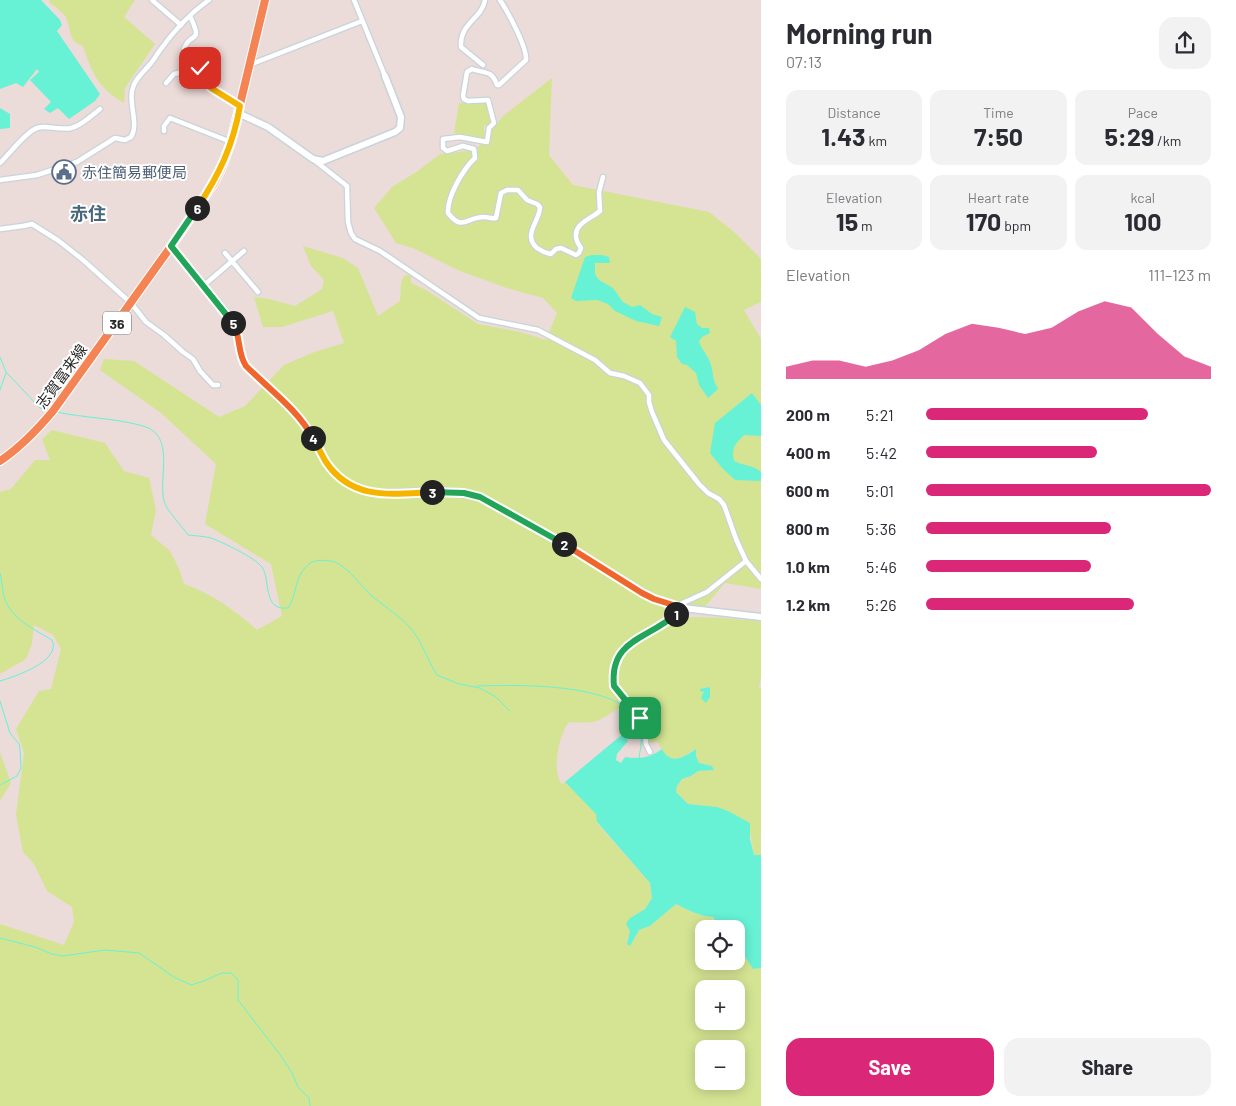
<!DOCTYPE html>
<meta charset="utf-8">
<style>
body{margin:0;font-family:Barlow,"Noto Sans JP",sans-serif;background:#f2f2f3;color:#2b2b33;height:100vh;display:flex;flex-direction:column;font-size:19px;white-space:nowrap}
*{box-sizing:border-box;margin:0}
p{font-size:16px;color:#7c7c81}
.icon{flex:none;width:28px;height:28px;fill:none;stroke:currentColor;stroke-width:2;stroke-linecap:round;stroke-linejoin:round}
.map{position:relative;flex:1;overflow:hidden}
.side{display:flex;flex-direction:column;background:#fff;width:475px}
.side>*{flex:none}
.controls{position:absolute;left:695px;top:920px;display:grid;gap:10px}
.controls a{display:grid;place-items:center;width:50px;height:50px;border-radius:10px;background:#fff;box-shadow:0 2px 12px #0003;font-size:25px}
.pin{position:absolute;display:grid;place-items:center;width:42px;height:42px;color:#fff;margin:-21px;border-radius:10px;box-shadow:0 2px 8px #0006}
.km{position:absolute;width:25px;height:25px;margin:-12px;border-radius:50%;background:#222;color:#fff;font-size:14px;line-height:25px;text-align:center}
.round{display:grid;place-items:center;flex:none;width:52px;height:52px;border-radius:15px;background:#f2f2f3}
.headline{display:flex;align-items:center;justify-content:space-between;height:85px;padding:0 25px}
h1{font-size:28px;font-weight:700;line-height:38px}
.stats{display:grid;grid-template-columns:repeat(3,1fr);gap:8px;height:85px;padding:5px 25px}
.stats div{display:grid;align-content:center;border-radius:12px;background:#f2f2f3;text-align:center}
.stats b{font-size:25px;font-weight:700}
.stats small{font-size:14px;font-weight:400}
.stats p{font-size:14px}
.chart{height:140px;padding:10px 25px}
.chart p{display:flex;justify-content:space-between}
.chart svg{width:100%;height:90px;margin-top:5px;fill:#db2777;opacity:.7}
.cta{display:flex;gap:10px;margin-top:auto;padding:10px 25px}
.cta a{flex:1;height:58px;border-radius:15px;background:#db2777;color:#fff;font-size:20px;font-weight:700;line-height:58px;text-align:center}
.cta a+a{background:#f2f2f3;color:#2b2b33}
ul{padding:0 25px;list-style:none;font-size:16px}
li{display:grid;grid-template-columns:80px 60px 1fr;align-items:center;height:38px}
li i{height:12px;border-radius:6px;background:#db2777}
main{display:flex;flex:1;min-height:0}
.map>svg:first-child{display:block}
</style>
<main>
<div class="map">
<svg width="761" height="1106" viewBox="0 0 761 1106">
<rect width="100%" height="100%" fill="#ebdbd9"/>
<!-- green -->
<g fill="#d5e493" fill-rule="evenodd">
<path d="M50 0H135L124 17 155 44 125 88 124 103C98 88 92 73 83 46 67 42 72 27 65 16 61 11 54 6 49 2Z"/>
<path d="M552 78 549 155 573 185 709 212 733 231 761 259V302L744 310 761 339V589L725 583 702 610 665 605 663 620 619 650C606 667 615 688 620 707 597 722 598 724 569 722 559 734 551 772 562 784L565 782 597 814V823L650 883 652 898 645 909 630 918V931L627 943 629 946 639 930 650 926 676 904C688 910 699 916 713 917L719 927 732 929H704V961H736V933L753 969 761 968V1106H0V924L64 945 74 922 72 907 47 891 34 864 23 852 16 815 24 753 16 729 39 691 51 689 61 649 53 635 34 625 32 644 26 659 0 674V492L11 489 35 460H50L42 439 52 430 105 443 124 471 149 478 156 510 151 535 170 551 179 569 184 584C211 593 236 611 257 630L282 616 271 564 205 524 216 464 161 413 100 370 104 359 134 361 219 417 245 406 284 365 312 353 344 343 333 311 282 327H263L254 297 269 299 295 306 322 289 324 280 311 266 303 246 343 258 358 268 378 316 400 301 401 283 404 276 411 274V283L426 290 478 324 520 332 546 340 557 313 543 298 504 287 460 271 415 249 396 243 374 208 392 187 418 171 440 154 476 150 483 141 454 133 459 103 487 102 492 124 484 126 485 139 503 116ZM704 989H736V1021H704ZM704 1049H736V1081H704Z"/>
<path d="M694 617 724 618 761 621V678L759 688H761V855H754L750 832 705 806 688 804 676 792 677 786 682 779 691 776 698 771 714 770 712 766 699 763 696 756 695 749C688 754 673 765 665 755 662 751 660 745 657 741L651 743 648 740 647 725 618 684V666L622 656 630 648 663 627 682 619Z"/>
<polygon points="0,752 11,783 0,801"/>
</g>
<!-- water -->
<g fill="#67f2d6">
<polygon points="0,0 41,0 60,20 62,25 57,31 100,94 95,101 69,119 58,108 50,113 44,109 51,102 30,80 39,72 37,69 23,87 16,83 0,89"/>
<polygon points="0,108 10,114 10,128 0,129"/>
<polygon points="592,255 602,255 609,257 610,263 595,263 595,274 599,280 613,288 623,302 632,307 640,305 652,314 662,317 659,326 636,321 615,311 608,304 597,300 576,301 571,298 585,257"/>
<path d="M685 307 695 312 697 324 702 328H709L710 333 702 337 699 341C701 349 707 354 710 362 714 372 711 377 718 389L708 398 699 385 696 373 687 365 682 364 677 357 676 341 670 337Z"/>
<path d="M752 393 761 405V436L744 435C735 444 731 448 734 461 743 466 754 465 761 472V481L735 480 722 468 710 453 715 423Z"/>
<polygon points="710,687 710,697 706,703 701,698 704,692 700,691 700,689"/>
<path d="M624 733 628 741 617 754 616 760 621 763 625 757C640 759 650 758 662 749 671 766 684 757 696 749V756L699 763 712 766 714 770 698 771 691 776 682 779 677 786 676 792 688 804 717 807 728 811 750 823V839L754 855H761V968L753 969 736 942V929L719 927 713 917C699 916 688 910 676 904L650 926 639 930 630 946 627 944 630 931 626 924 630 918 645 909 652 898 650 883 597 822 596 814 565 782Z"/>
</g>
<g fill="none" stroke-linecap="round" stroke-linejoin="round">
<!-- stream -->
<g stroke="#67f2d6" stroke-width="1">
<polyline points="0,357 6,372 40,408 50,410"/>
<polyline points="0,390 6,373"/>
<path d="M56 412C85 418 115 418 143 426 176 435 158 477 164 501 166 510 182 526 188 535 195 536 204 536 211 538 224 543 254 557 262 567 271 580 262 611 288 608 298 594 293 577 309 564 315 559 328 560 335 562 348 567 362 587 372 596 386 608 402 617 413 631 423 645 428 661 437 675L459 684 480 688 496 697 510 711"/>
<path d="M0 573C2 581 2 589 4 596 10 619 34 629 52 640 62 661 14 677 0 681"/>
<path d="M477 686C515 685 615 682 636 719 640 726 642 737 641 745 641 751 638 754 640 760"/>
<polyline points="0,701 10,733 19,744 20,749 21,768 17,776 0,785"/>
<polyline points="0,938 35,947 52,954 63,956 105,950 139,953 174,977 191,985 201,982 222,973 231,973 238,980 238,1000 281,1056 292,1073 298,1087 309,1098 310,1106"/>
</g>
<!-- street casing -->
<g stroke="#c7d4db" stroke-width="7">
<g id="street">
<polyline points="152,0 181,25"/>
<polyline points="354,0 385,76"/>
<path d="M500 0C508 12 527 47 526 60L499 85H497C492 70 486 74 472 69L467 72 463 96 464 99 468 101 488 100 494 123 489 128 487 142 460 137 443 139V148L447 151 463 146 474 149 475 158C463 169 447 197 448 213 463 232 466 217 484 217 489 217 490 219 496 218L501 193 507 190H518L527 200 537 204 540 207C540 221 522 235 537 248 541 251 546 253 551 254L556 249 561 248 576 255 579 253 581 248C580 246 578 244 577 241 571 224 591 219 600 211L599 192 603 177"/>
<path d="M190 16C204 46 190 30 184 49L198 65 211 89 240 106"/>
<polyline points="249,65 362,21"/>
<path d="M483 65 461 47C459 23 482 19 485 0"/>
<polyline points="166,83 174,74 200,68"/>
<polyline points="164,131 164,126 170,118 231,142"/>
<polyline points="314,160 347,186 348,222 351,233 355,239 380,251 479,318 538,330 595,360 610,373 624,376 640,383 649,395 649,402 652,412 664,440 699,484 708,493 719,499 724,505 736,539 746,561 761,579"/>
<path d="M0 163C10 153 22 137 33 130 43 123 59 131 71 128 81 126 92 115 100 109"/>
<path d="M0 180 37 175 77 162 115 138 125 140 131 137C139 124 129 106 132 91 134 79 144 72 151 63 154 60 156 56 158 53 172 33 189 14 209 0"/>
<polyline points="0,229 23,226 32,224 59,241 83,260 131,303 146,322 164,335 183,352 193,359 200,371 213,385 218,385"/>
<polyline points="225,253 258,292"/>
<polyline points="203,286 244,251"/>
<polyline points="676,606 707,592 746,561"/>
<path d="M650 752 646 744 644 725 614 686C612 672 614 657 625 648L674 617 683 608"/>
</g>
</g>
<!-- secondary casing -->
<g stroke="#c7d4db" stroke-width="9">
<g id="secondary">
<polyline points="238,113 268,127 313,159 323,161 395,132 400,128 401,117 385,76"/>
<polyline points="171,246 228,315 235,326 241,355 246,366 280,398 304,423 312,436 326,462 335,473 350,485 374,493 446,491 480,497 568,547 654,599 683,608 761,617"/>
</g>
</g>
<!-- primary casing -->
<g stroke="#fff" stroke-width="10">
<path id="primary" d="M0 461C21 447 37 430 53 411L177 238 214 183 222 167 231 142 265 0"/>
</g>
<!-- street -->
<use href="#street" stroke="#fff" stroke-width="4.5"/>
<!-- secondary -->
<use href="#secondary" stroke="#fff" stroke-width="6"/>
<!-- primary -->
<use href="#primary" stroke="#f58454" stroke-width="8"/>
</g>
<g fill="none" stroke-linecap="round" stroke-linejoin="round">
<!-- split-1 casing -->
<g stroke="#fff" stroke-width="10">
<path id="split-1" d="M640 718 614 686C609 639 649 639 676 614"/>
</g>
<!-- split-2 casing -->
<g stroke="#fff" stroke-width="10">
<polyline id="split-2" points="564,544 642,593 654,599 683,608 676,614"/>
</g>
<!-- split-3 casing -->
<g stroke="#fff" stroke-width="10">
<polyline id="split-3" points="432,492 464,493 480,497 564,544"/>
</g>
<!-- split-4 casing -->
<g stroke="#fff" stroke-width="10">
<path id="split-4" d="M313 438C318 446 321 454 326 462 352 501 392 494 432 492"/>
</g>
<!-- split-5 casing -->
<g stroke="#fff" stroke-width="10">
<path id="split-5" d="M233 323C241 336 237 353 246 366 269 389 298 410 313 438"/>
</g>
<!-- split-6 casing -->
<g stroke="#fff" stroke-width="10">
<polyline id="split-6" points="197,208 171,246 233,323"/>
</g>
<!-- split-7 casing -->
<g stroke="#fff" stroke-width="10">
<path id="split-7" d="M197 208C219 175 233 146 240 106L211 88 200 68"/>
</g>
<!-- split-1 -->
<use href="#split-1" stroke="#22a559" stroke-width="6"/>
<!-- split-2 -->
<use href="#split-2" stroke="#f0652b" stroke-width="6"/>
<!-- split-3 -->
<use href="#split-3" stroke="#22a559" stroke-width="6"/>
<!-- split-4 -->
<use href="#split-4" stroke="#f5b400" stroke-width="6"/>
<!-- split-5 -->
<use href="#split-5" stroke="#f0652b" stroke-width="6"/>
<!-- split-6 -->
<use href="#split-6" stroke="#22a559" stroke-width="6"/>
<!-- split-7 -->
<use href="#split-7" stroke="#f5b400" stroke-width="6"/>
</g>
<!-- icons -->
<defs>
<g id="civic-ring" transform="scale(1.25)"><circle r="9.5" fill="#fff" stroke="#5c6f8a" stroke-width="1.5"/><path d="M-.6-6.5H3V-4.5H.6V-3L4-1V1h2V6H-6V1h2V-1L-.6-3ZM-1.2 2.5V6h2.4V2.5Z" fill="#5c6f8a"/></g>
</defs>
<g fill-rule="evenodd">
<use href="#civic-ring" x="64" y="172"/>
</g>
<g text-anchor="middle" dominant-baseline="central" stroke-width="4" stroke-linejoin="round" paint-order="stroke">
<!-- shield labels -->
<rect fill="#fff" stroke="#686868" stroke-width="1" x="103" y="311.5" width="28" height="23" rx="4"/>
<g font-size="14" font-weight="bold" fill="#282828">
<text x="117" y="323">36</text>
</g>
<!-- service labels -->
<g font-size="15" fill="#4e5e75" stroke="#fff" text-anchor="start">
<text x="82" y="172">赤住簡易郵便局</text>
</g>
<!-- street labels -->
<g font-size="15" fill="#282828" stroke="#fff">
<text transform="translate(61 376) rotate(-54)">志賀富来線</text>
</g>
<!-- quarter labels -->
<g font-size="18" font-weight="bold" fill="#47687a" stroke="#fff">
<text x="88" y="213">赤住</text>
</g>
</g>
</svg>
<div class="controls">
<a><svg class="icon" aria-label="locate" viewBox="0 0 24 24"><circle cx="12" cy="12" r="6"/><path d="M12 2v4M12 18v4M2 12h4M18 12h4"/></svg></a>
<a>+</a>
<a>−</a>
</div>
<div class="pin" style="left:640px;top:718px;background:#1e9e55"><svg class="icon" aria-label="arrive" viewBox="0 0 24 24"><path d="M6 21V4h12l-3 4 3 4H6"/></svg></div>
<div class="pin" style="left:200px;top:68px;background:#d93025"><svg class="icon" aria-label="check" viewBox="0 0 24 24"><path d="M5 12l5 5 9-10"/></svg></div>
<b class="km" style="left:676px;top:614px">1</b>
<b class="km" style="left:564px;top:544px">2</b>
<b class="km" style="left:432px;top:492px">3</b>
<b class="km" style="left:313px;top:438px">4</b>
<b class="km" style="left:233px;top:323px">5</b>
<b class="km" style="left:197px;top:208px">6</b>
</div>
<section class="side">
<div class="headline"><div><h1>Morning run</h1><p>07:13</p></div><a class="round"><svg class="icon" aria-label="share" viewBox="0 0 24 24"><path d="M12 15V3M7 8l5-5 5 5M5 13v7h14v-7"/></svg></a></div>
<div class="stats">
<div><p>Distance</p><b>1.43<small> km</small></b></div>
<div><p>Time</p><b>7:50</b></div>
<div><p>Pace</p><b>5:29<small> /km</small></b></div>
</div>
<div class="stats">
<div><p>Elevation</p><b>15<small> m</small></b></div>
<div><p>Heart rate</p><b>170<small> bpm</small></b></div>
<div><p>kcal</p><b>100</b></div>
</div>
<div class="chart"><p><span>Elevation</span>111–123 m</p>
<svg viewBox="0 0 160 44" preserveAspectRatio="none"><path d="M0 44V38L10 35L20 35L30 38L40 35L50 30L60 22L70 17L80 19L90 22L100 19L110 11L120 6L130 9L140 22L150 33L160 38V44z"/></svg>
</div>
<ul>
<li><b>200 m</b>5:21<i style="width:78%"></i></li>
<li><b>400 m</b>5:42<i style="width:60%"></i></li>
<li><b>600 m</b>5:01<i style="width:100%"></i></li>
<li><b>800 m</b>5:36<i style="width:65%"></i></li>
<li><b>1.0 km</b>5:46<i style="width:58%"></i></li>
<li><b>1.2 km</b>5:26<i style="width:73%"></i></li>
</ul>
<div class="cta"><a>Save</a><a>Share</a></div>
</section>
</main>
